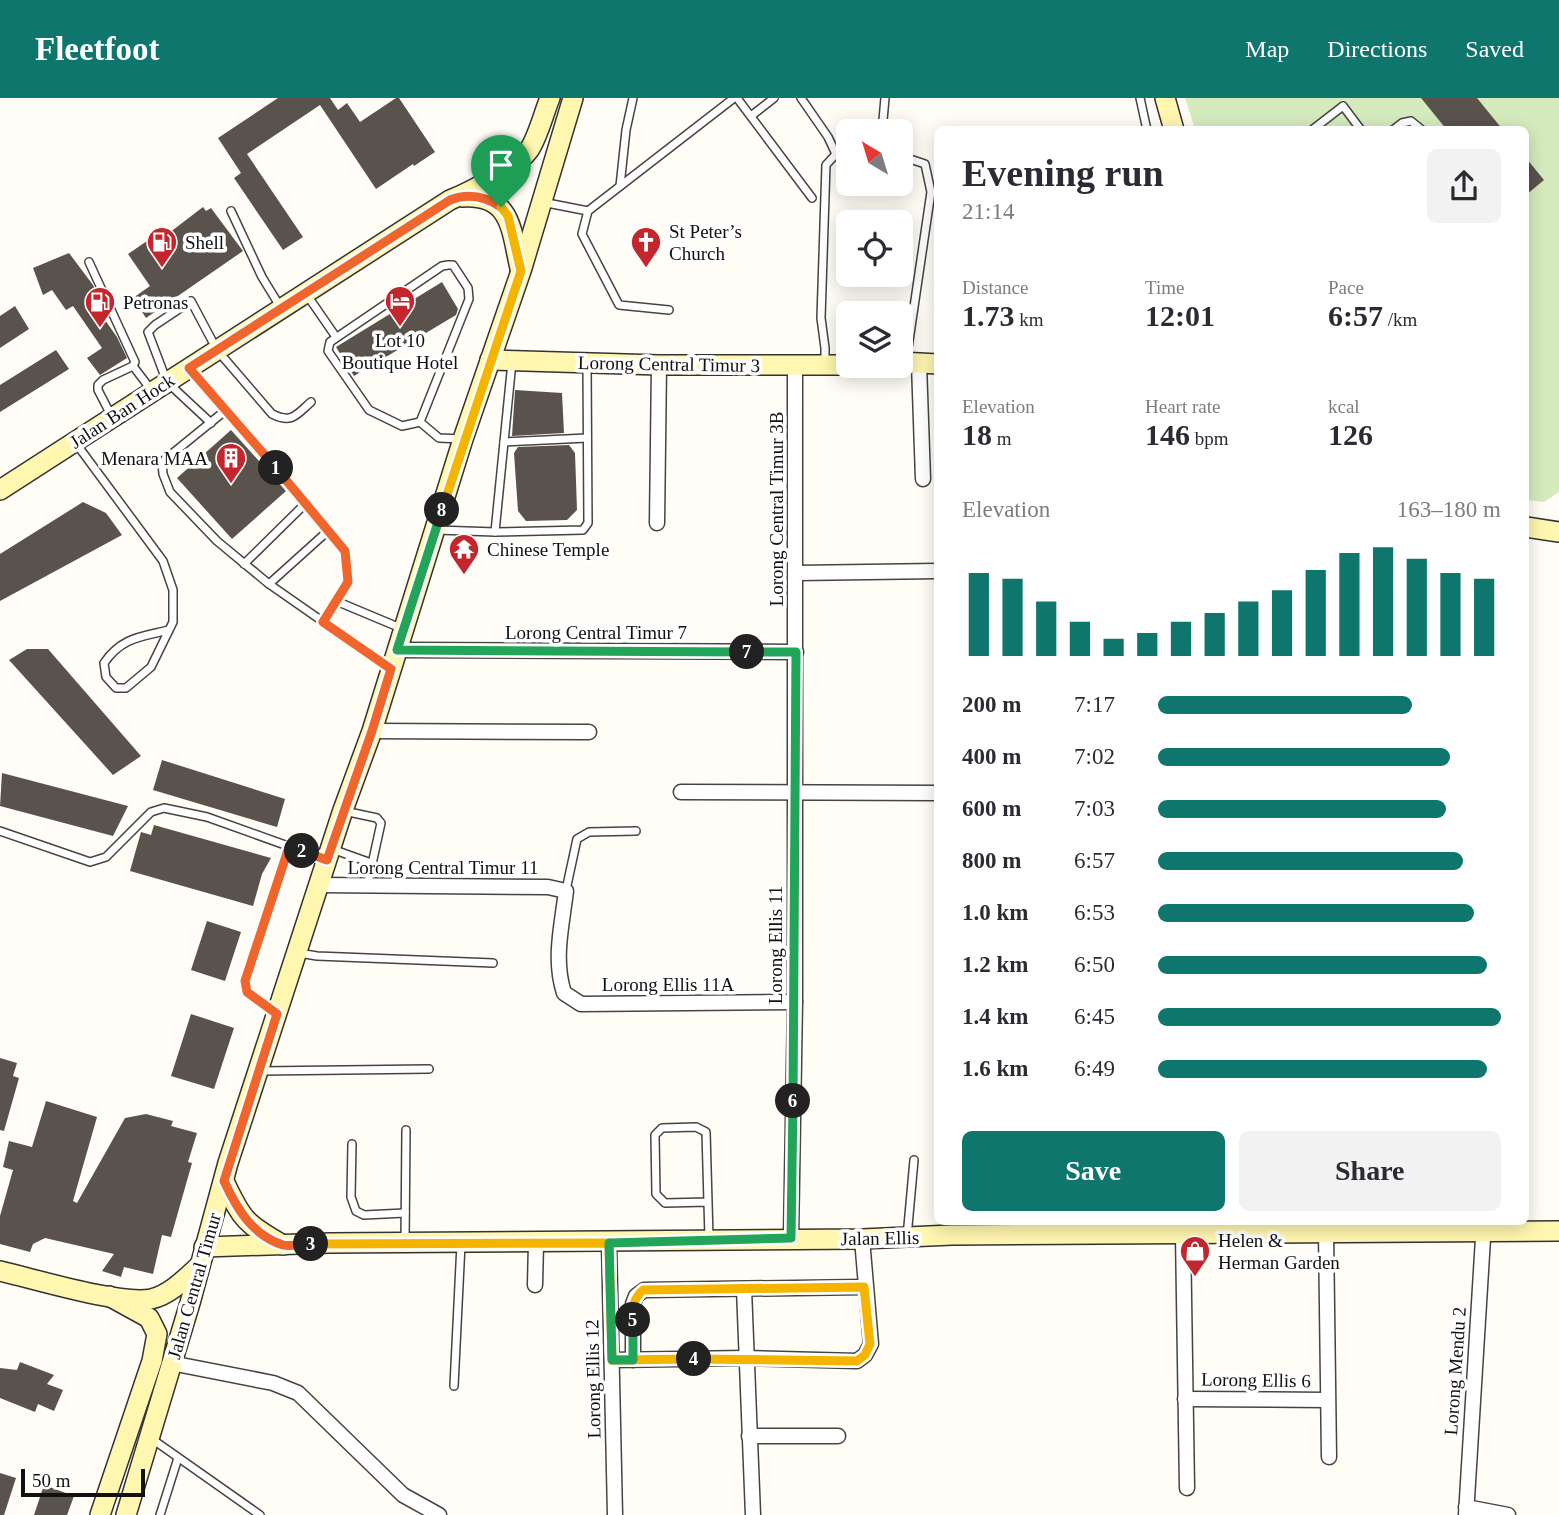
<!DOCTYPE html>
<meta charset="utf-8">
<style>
body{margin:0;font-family:Georgia,serif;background:#f2f2f3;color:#2b2b33;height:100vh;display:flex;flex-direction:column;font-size:26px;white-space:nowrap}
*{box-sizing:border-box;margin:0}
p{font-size:23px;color:#7c7c81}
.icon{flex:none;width:38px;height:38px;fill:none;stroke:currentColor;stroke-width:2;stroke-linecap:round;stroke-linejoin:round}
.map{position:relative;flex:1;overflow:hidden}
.sheet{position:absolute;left:934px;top:28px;width:595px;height:1099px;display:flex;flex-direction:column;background:#fff;border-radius:10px;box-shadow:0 4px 18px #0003}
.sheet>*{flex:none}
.needle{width:46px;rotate:322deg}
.buttons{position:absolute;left:836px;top:21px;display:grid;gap:14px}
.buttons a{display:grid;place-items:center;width:77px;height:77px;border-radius:10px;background:#fff;box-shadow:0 4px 18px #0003;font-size:35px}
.scale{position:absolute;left:21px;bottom:18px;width:124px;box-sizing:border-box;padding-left:7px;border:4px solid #111;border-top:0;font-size:19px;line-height:24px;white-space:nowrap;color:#111;-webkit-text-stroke:5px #fff;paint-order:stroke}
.pin{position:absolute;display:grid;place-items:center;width:60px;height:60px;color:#fff;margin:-72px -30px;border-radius:50% 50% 50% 0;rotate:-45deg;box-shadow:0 0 7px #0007}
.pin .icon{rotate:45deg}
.km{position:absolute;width:35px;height:35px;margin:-18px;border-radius:50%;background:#222;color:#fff;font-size:19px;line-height:35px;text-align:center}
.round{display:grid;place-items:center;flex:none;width:74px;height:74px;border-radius:10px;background:#f2f2f3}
.summary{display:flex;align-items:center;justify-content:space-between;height:119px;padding:0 28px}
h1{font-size:38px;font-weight:700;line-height:52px}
.figures{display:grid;grid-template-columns:repeat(3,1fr);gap:10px;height:119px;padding:7px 28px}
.figures div{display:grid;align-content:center}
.figures b{font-size:30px;font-weight:700}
.figures small{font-size:19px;font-weight:400}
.figures p{font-size:19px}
.chart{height:196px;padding:14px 28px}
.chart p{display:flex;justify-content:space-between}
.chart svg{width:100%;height:126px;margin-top:7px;stroke:#0f766e;stroke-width:6}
.cta{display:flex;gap:14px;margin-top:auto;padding:14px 28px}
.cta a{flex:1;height:80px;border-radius:10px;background:#0f766e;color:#fff;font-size:28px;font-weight:700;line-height:80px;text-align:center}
.cta a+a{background:#f2f2f3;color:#2b2b33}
ul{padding:0 28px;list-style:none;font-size:23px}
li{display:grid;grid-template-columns:112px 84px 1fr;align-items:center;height:52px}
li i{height:18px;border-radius:9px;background:#0f766e}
header{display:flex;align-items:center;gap:42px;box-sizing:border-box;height:98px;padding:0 35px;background:#0f766e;color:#fff}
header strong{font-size:33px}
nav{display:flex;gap:38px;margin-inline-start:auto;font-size:24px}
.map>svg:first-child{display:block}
</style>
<header>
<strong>Fleetfoot</strong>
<nav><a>Map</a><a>Directions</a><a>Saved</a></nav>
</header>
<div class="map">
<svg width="1559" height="1417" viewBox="0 0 1559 1417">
<rect width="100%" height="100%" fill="#fffdf5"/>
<!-- green -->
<polygon fill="#d5ebbd" points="1185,0 1559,0 1559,394 1544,404 1526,402 1526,32 1195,31"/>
<!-- building -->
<g fill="#5a524d">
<polygon points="278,0 330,0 338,12 347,5 360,24 396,0 399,0 435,54 414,68 413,66 376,91 320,7 247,56 303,139 283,152 234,80 241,75 218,40"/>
<polygon points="1421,0 1477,0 1503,32 1447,32"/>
<polygon points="1526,60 1544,82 1526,97"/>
<polygon points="203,109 206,113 211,110 243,153 146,220 133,200 150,188 128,156 166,130 169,135"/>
<polygon points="69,155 93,187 95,192 88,198 117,239 127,260 100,277 87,260 102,250 73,208 66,212 52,192 43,197 33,170"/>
<polygon points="442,184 458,211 456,217 354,278 336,249"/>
<polygon points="15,208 29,231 0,250 0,218"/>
<polygon points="56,252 69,271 0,314 0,287"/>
<polygon points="515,292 562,295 564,335 512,338"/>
<polygon points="231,332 286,393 232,441 177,380"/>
<polygon points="569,347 575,355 577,412 567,422 526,423 518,413 514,355 518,349"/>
<polygon points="83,404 106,415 122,437 0,503 0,456"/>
<polygon points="27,551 48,551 141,658 113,677 9,562"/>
<polygon points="162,662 285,701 277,729 153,692"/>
<polygon points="2,675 128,708 113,738 0,708"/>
<polygon points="154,727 271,760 262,776 253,808 130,773 141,734 151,737"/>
<polygon points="207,823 241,834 225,883 191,872"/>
<polygon points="191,916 234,930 214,991 171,978"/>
<polygon points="0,960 17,965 13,978 19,980 4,1033 0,1032"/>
<polygon points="46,1003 97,1019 73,1103 77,1105 125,1020 146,1016 173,1023 171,1028 197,1035 188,1064 192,1065 171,1139 162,1137 153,1176 124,1169 121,1179 102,1173 114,1156 45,1140 33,1146 30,1154 0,1146 0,1118 13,1072 3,1069 9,1043 32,1049"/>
<polygon points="20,1264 54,1277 47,1286 63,1292 54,1313 38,1306 35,1314 0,1300 0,1270 17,1272"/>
<polygon points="0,1375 16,1380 4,1417 0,1417"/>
<polygon points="44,1387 74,1398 67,1417 34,1417"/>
</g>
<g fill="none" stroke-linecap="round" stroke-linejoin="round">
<!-- lane casing -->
<g stroke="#444" stroke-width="10">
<g id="lane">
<polyline points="737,0 812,100"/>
<polyline points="801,0 828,39 836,56"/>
<polyline points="1140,0 1147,32"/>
<polyline points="751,18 774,0"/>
<polyline points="1312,32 1343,8 1361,32"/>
<polyline points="1393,32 1402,25 1411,23 1422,32"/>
<polyline points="882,33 885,0"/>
<polyline points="901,58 925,66 931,94 906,263"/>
<polyline points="620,88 626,32 633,0"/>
<polyline points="542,104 588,113"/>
<polyline points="231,113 262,179 281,210"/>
<polyline points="89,164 135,264 133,268 152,293"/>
<polygon points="448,167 453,167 468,190 469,201 420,324 402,328 369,312 328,253 330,244 442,168"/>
<polyline points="307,197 336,239"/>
<polyline points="669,212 619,207 582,136 588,113 734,0"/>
<polyline points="825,266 825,250 821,220 826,67 836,56 849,55"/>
<polyline points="189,271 345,453 348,484 323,524"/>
<polyline points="226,312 162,364 163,376 170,394 217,443 269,486 388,569"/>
<polyline points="112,319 98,292 98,287 103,282 133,268"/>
<polyline points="420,324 439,340 462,341"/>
<path d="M211 325 167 284 148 234 155 227 191 203 217 252 272 316C292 326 296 317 311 304"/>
<path d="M75 344 163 463 173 492V524L151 569 126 590H116L106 579 104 565C122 539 141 539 169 532"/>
<polyline points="504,344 587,340"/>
<polyline points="437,432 495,434 583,432 588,425 587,267"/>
<polyline points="495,434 512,264"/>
<polyline points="244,466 306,405"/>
<polyline points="269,486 329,432"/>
<polyline points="336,503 403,531"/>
<polyline points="344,713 377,720 381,725 367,789"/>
<polyline points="0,733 90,764 106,759 151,714 164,710 207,719 327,762"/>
<polyline points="332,751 371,765"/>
<polyline points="566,792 577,741 589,734 636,733"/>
<polyline points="299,855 317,858 493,865"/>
<polyline points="274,913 247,894 245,883 289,749"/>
<polyline points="260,973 429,971"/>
<polyline points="352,1046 351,1099 356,1113 364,1117 405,1115"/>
<polyline points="708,1104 665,1105 656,1096 655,1037 662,1030 696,1029 706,1034 709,1140"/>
<polyline points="907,1139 914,1062"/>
<polyline points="405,1144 406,1032"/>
<polyline points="454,1288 461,1146"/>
<polyline points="152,1341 260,1417"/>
<polyline points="160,1417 178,1360"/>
</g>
</g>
<!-- street casing -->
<g stroke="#444" stroke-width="17">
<g id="street">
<polyline points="919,266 923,381"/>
<polyline points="657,425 659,267"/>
<polyline points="796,475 938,473"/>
<polyline points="397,552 796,554"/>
<polyline points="372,633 589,634"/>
<polyline points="681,694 938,695"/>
<path d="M320 787 548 789 566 793C562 827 553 861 564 895L581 906 795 904"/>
<polyline points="1326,1134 1329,1359"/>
<polyline points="1183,1136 1187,1390"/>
<polyline points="791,1140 795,904 795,268"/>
<polyline points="609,1145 615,1417"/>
<polyline points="535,1187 536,1145"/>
<polyline points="744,1191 753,1417"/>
<polyline points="612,1262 746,1260 857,1263 865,1257 871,1246 862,1141"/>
<polyline points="633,1262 633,1206 636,1198 644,1192 864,1189"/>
<polyline points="171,1265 273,1285 298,1295 403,1397 439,1417"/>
<polyline points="1185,1301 1327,1302"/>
<polyline points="749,1338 838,1338"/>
<polyline points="1466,1409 1508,1417"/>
<polyline points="1466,1417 1484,1124"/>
</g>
</g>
<!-- secondary casing -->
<g stroke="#333" stroke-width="22">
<g id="secondary">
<polyline points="1165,0 1174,32"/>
<path d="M462 99C512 96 511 132 520 170"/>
<polyline points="490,262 659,267 849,267"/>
<polyline points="901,264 938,266"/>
<path d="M0 392 450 102C472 93 516 70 529 52 538 39 544 14 550 0"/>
<polyline points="1526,429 1559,434"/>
<path d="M224 1083C242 1122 246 1126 283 1147"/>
<polyline points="204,1149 330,1145 862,1141 952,1137 1559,1133"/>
<path d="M0 1173C35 1181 119 1207 151 1201 170 1197 187 1179 200 1167"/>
<polyline points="100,1417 152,1263 157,1236 149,1220 109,1198"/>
<polyline points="126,1417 190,1205 228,1065 343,712 372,633 463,341 521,173 573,0"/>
</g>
</g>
<!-- lane -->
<use href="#lane" stroke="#fff" stroke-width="7"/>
<!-- street -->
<use href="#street" stroke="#fff" stroke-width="14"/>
<!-- secondary -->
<use href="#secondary" stroke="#fff6b0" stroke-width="19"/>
</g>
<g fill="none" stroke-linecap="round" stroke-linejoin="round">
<!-- split-1 casing -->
<g stroke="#fff" stroke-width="14">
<path id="split-1" d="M276 370 189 270 450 102C468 95 486 99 501 109"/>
</g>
<!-- split-2 casing -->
<g stroke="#fff" stroke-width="14">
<polyline id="split-2" points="276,370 345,453 348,484 323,524 391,571 372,633 327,762 302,753"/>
</g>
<!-- split-3 casing -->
<g stroke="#fff" stroke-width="14">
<path id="split-3" d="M302 753 289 749 245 883 247 894 277 916 224 1083C237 1111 252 1137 283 1147 291 1149 303 1146 311 1146"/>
</g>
<!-- split-4 casing -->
<g stroke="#fff" stroke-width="14">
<polyline id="split-4" points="311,1146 609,1145 612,1262 694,1261"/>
</g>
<!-- split-5 casing -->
<g stroke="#fff" stroke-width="14">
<path id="split-5" d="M633 1222C633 1209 633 1201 643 1192L864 1189 870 1246 865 1257 857 1263 694 1261"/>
</g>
<!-- split-6 casing -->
<g stroke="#fff" stroke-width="14">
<polyline id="split-6" points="633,1222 633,1262 612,1262 609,1145 791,1140 793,1003"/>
</g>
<!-- split-7 casing -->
<g stroke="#fff" stroke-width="14">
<polyline id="split-7" points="747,554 796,554 793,1003"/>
</g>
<!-- split-8 casing -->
<g stroke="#fff" stroke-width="14">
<polyline id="split-8" points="442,412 397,552 747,554"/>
</g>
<!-- split-9 casing -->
<g stroke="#fff" stroke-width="14">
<polyline id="split-9" points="442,412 521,173 508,118 501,109"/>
</g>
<!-- split-1 -->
<use href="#split-1" stroke="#f0652b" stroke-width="9"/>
<!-- split-2 -->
<use href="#split-2" stroke="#f0652b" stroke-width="9"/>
<!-- split-3 -->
<use href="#split-3" stroke="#f0652b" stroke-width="9"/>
<!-- split-4 -->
<use href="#split-4" stroke="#f5b400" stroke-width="9"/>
<!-- split-5 -->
<use href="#split-5" stroke="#f5b400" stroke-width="9"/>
<!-- split-6 -->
<use href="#split-6" stroke="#22a559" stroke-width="9"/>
<!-- split-7 -->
<use href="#split-7" stroke="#22a559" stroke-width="9"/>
<!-- split-8 -->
<use href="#split-8" stroke="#22a559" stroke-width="9"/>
<!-- split-9 -->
<use href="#split-9" stroke="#f5b400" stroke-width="9"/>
</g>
<!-- icons -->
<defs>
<g id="fuel-pin" transform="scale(1.575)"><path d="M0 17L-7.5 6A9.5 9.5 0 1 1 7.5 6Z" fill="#c4262e" stroke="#fff"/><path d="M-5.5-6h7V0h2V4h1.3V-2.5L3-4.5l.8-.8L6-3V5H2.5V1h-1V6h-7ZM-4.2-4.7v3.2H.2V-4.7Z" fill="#fff"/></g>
<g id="church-pin" transform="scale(1.575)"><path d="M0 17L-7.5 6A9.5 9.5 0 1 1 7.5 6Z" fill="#c4262e" stroke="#fff"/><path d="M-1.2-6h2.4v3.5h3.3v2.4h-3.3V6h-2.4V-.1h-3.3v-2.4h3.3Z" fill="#fff"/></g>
<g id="hotel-pin" transform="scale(1.575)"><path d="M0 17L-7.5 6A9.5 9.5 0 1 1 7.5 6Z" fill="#c4262e" stroke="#fff"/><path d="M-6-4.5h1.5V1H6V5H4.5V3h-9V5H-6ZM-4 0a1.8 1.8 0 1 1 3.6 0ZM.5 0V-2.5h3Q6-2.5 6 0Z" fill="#fff"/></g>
<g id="building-pin" transform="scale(1.575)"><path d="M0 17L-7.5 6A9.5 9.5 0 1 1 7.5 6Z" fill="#c4262e" stroke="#fff"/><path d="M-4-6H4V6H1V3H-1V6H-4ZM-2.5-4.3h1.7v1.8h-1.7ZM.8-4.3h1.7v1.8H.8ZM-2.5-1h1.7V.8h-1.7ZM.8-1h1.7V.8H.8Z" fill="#fff"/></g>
<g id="temple-pin" transform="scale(1.575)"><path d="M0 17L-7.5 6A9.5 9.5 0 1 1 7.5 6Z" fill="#c4262e" stroke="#fff"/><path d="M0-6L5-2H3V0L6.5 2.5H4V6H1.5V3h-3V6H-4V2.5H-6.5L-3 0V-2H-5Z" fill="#fff"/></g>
<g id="shop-pin" transform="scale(1.575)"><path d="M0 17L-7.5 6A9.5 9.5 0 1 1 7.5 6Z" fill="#c4262e" stroke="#fff"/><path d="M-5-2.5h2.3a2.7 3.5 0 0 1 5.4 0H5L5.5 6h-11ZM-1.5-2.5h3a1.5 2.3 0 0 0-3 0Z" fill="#fff"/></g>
</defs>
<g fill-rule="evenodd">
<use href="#fuel-pin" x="162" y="144"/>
<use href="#church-pin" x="646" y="144"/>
<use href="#hotel-pin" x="400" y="203"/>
<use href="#fuel-pin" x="100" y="204"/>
<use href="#building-pin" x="231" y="360"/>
<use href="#temple-pin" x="464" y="451"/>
<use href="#shop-pin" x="1195" y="1153"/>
</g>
<g text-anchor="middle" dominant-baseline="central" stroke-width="7" stroke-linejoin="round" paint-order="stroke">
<!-- poi labels -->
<g font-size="19" fill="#111" stroke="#fff" text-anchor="start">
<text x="669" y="133">St Peter’s<tspan x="669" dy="22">Church</tspan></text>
<text x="185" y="144">Shell</text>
<text x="123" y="204">Petronas</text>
<text x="400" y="242" text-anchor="middle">Lot 10<tspan x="400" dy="22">Boutique Hotel</tspan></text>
<text x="208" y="360" text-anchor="end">Menara MAA</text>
<text x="487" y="451">Chinese Temple</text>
<text x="1218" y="1142">Helen &amp;<tspan x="1218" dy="22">Herman Garden</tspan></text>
</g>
<!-- street labels -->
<g font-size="19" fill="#111" stroke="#fff">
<text transform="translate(669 266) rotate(1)">Lorong Central Timur 3</text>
<text transform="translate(122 313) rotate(-33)">Jalan Ban Hock</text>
<text transform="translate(776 411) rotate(-90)">Lorong Central Timur 3B</text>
<text x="596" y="534">Lorong Central Timur 7</text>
<text x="443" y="769">Lorong Central Timur 11</text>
<text transform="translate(775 847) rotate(-90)">Lorong Ellis 11</text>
<text x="668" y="886">Lorong Ellis 11A</text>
<text transform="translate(880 1140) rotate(-1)">Jalan Ellis</text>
<text transform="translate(194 1188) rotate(-74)">Jalan Central Timur</text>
<text transform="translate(1455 1273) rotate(-86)">Lorong Mendu 2</text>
<text transform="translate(593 1281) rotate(-91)">Lorong Ellis 12</text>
<text transform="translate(1256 1282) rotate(1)">Lorong Ellis 6</text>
</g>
</g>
</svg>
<div class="buttons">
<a><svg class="needle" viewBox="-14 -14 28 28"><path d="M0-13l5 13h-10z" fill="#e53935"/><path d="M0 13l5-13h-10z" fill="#7c7c81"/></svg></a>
<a><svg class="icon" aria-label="locate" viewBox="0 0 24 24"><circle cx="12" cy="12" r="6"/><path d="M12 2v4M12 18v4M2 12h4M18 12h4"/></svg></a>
<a><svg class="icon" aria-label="layers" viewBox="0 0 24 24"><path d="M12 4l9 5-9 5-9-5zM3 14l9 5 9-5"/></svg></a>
</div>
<div class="scale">50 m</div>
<div class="pin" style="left:501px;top:109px;background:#1e9e55"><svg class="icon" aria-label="arrive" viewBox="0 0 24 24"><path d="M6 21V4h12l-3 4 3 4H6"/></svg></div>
<b class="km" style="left:276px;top:370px">1</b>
<b class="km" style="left:302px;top:753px">2</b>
<b class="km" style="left:311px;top:1146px">3</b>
<b class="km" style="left:694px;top:1261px">4</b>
<b class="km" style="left:633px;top:1222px">5</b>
<b class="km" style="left:793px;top:1003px">6</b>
<b class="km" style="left:747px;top:554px">7</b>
<b class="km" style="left:442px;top:412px">8</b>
<section class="sheet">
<div class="summary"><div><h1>Evening run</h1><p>21:14</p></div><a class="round"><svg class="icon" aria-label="share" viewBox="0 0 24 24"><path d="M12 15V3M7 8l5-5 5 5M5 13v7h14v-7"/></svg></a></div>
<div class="figures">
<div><p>Distance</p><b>1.73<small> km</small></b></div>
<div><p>Time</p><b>12:01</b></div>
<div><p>Pace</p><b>6:57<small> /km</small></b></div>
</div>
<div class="figures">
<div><p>Elevation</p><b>18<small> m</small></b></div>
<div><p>Heart rate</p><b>146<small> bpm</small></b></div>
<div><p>kcal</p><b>126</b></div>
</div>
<div class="chart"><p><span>Elevation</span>163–180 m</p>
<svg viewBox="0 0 160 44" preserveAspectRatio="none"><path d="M5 44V15M15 44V17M25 44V25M35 44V32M45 44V38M55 44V36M65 44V32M75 44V29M85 44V25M95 44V21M105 44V14M115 44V8M125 44V6M135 44V10M145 44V15M155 44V17"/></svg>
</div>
<ul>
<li><b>200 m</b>7:17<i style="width:74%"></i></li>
<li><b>400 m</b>7:02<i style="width:85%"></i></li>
<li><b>600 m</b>7:03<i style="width:84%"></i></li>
<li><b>800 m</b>6:57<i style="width:89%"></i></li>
<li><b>1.0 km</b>6:53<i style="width:92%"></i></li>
<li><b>1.2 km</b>6:50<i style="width:96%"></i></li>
<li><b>1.4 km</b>6:45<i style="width:100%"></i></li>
<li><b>1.6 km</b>6:49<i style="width:96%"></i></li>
</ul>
<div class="cta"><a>Save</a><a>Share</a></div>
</section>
</div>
